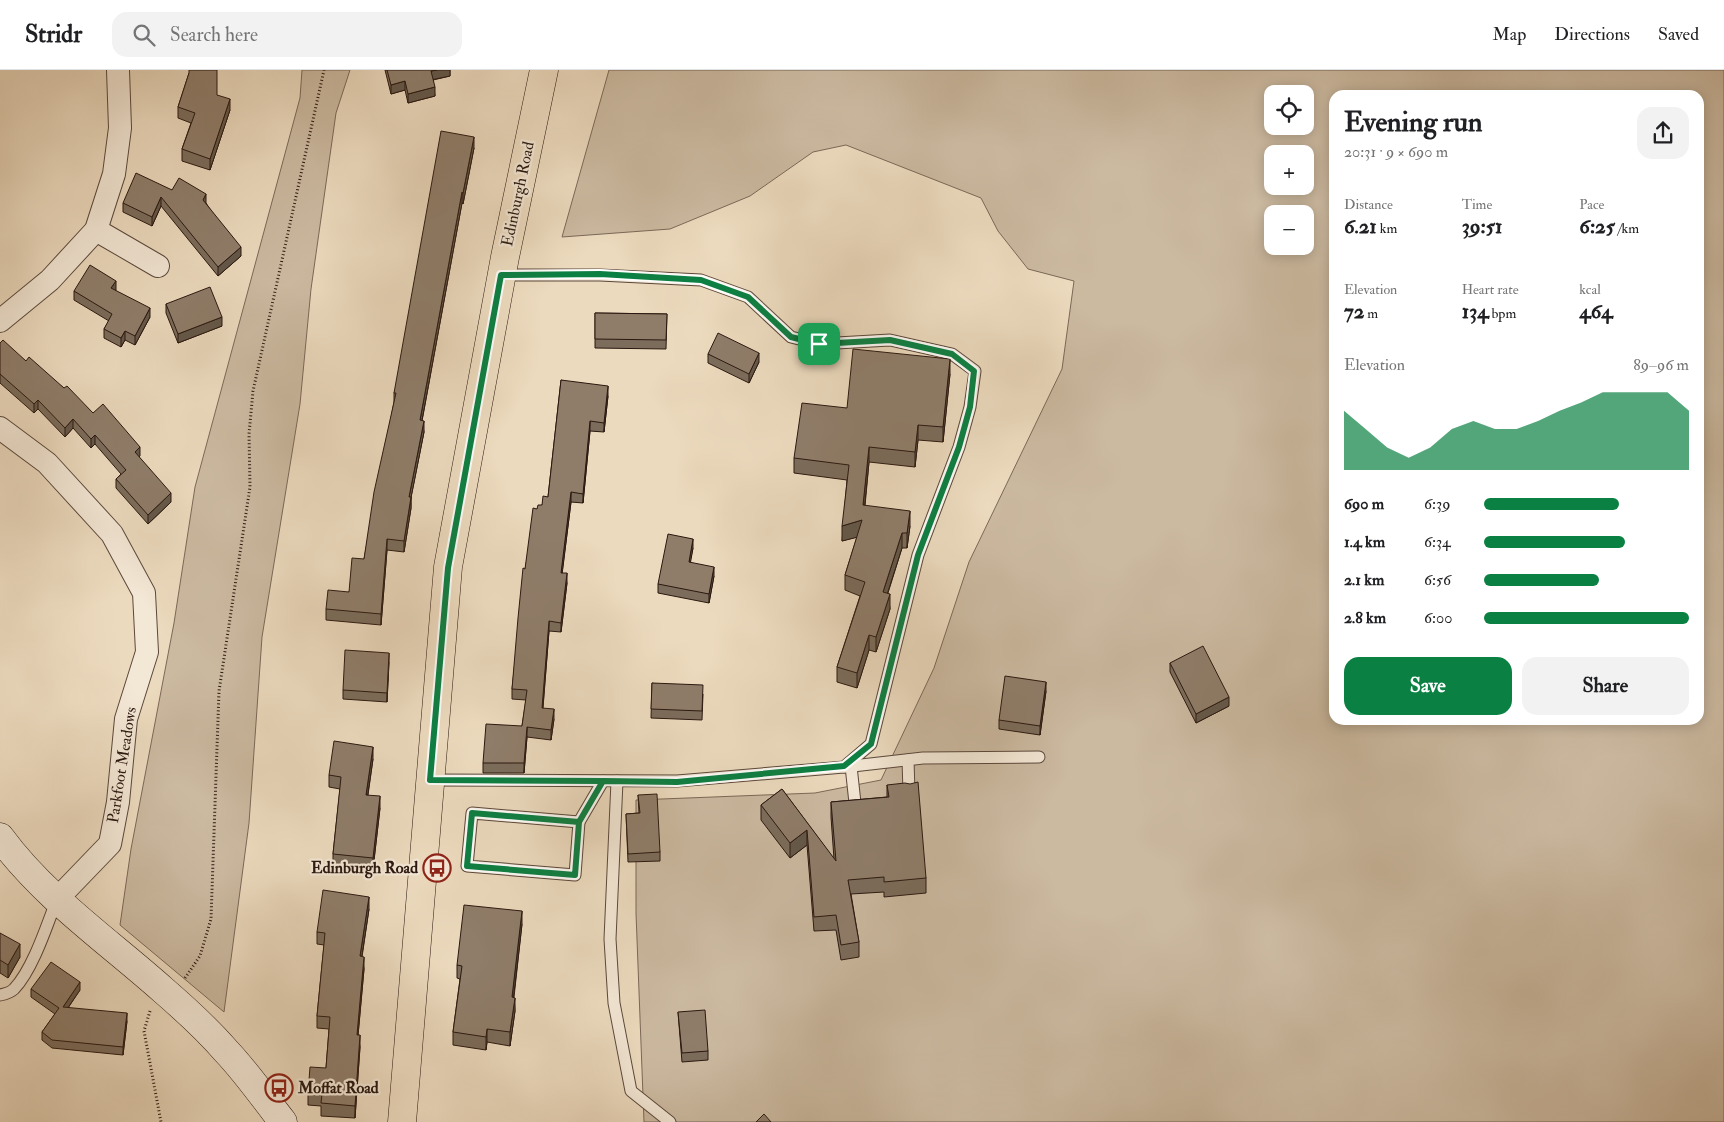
<!DOCTYPE html>
<meta charset="utf-8">
<style>
body{margin:0;font-family:"IM FELL Double Pica",serif;background:#f2f2f2;color:#202124;height:100vh;display:flex;flex-direction:column;font-size:19px;white-space:nowrap}
*{box-sizing:border-box;margin:0}
p{font-size:16px;color:#757577}
.icon{flex:none;width:28px;height:28px;fill:none;stroke:currentColor;stroke-width:2;stroke-linecap:round;stroke-linejoin:round}
.map{position:relative;flex:1;overflow:hidden}
.side{position:absolute;left:1329px;top:20px;width:375px;height:635px;display:flex;flex-direction:column;background:#fff;border-radius:15px;box-shadow:0 2px 12px #0003}
.side>*{flex:none}
.buttons{position:absolute;left:1264px;top:15px;display:grid;gap:10px}
.buttons a{display:grid;place-items:center;width:50px;height:50px;border-radius:10px;background:#fff;box-shadow:0 2px 12px #0003;font-size:25px}
.pin{position:absolute;display:grid;place-items:center;width:42px;height:42px;color:#fff;margin:-21px;border-radius:10px;box-shadow:0 2px 8px #0006}
.round{display:grid;place-items:center;flex:none;width:52px;height:52px;border-radius:15px;background:#f2f2f2}
.head{display:flex;align-items:center;justify-content:space-between;height:85px;padding:0 15px}
h1{font-size:28px;font-weight:700;line-height:38px}
.figures{display:grid;grid-template-columns:repeat(3,1fr);gap:8px;height:85px;padding:5px 15px}
.figures div{display:grid;align-content:center}
.figures b{font-size:21px;font-weight:700}
.figures small{font-size:14px;font-weight:400}
.figures p{font-size:14px}
.chart{height:140px;padding:10px 15px}
.chart p{display:flex;justify-content:space-between}
.chart svg{width:100%;height:90px;margin-top:5px;fill:#0b8043;opacity:.7}
.button{display:flex;gap:10px;margin-top:auto;padding:10px 15px}
.button a{flex:1;height:58px;border-radius:15px;background:#0b8043;color:#fff;font-size:20px;font-weight:700;line-height:58px;text-align:center}
.button a+a{background:#f2f2f2;color:#202124}
ul{padding:0 15px;list-style:none;font-size:16px}
li{display:grid;grid-template-columns:80px 60px 1fr;align-items:center;height:38px}
li i{height:12px;border-radius:6px;background:#0b8043}
header{display:flex;align-items:center;gap:30px;box-sizing:border-box;height:70px;padding:0 25px;background:#fff;border-bottom:1px solid #e0e0e0}
header strong{font-size:24px}
nav{display:flex;gap:28px;margin-inline-start:auto;font-size:18px}
.search{width:350px;height:45px;background:#f2f2f2;display:flex;align-items:center;gap:12px;box-sizing:border-box;padding:0 18px;border-radius:15px;color:#757577;font-size:19px}
.map>svg:first-child{display:block}
</style>
<header>
<strong>Stridr</strong>
<div class="search"><svg class="icon" aria-label="search" viewBox="0 0 24 24"><circle cx="10" cy="10" r="6"/><path d="M15 15l6 6"/></svg>Search here</div>
<nav><a>Map</a><a>Directions</a><a>Saved</a></nav>
</header>
<div class="map">
<svg width="1724" height="1052" viewBox="0 0 1724 1052">
<rect width="100%" height="100%" fill="#ecdabe"/>
<filter id="stains"><feTurbulence type="fractalNoise" baseFrequency=".004" numOctaves="4"/><feColorMatrix values="0 0 0 0 .2 0 0 0 0 .09 0 0 0 0 .02 0 0 0 .5 -.17"/></filter>
<radialGradient id="worn" r=".72"><stop offset=".6" stop-color="#630" stop-opacity="0"/><stop offset="1" stop-color="#630" stop-opacity=".3"/></radialGradient>
<!-- green -->
<g fill="#cbb9a0" stroke="#7b6858" fill-rule="evenodd">
<polygon points="302,0 350,0 336,43 311,219 300,334 262,567 249,753 224,942 120,855 131,779 174,553 195,417 300,28"/>
<path d="M609 0H1724V1052H644L636 843V730L815 723 881 710 934 598 969 492 1062 299 1074 211 1028 199 998 161 981 128 846 75 813 82 750 126 670 159 562 167ZM1272 24H1305V56H1272ZM1334 25H1699V650H1334ZM1272 84H1305V116H1272ZM1272 144H1305V176H1272Z"/>
</g>
<g fill="none" stroke-linecap="round" stroke-linejoin="round">
<!-- lane casing -->
<g stroke="#5b483c" stroke-width="13">
<g id="lane">
<polyline points="908,690 909,722"/>
<polyline points="851,696 855,733"/>
<polyline points="844,697 923,688 1039,687"/>
<polyline points="430,710 677,711 844,697 871,674 918,485 959,377 970,337 975,301 952,284 890,270 819,274 791,267 748,227 701,210 600,205 501,205"/>
<polyline points="617,711 610,869 614,933 631,1021 670,1052"/>
<polygon points="472,743 579,752 575,805 467,796"/>
<polyline points="579,752 603,711"/>
<path d="M0 925C5 924 10 923 14 919 33 899 47 855 57 829"/>
</g>
</g>
<!-- street casing -->
<g stroke="#5b483c" stroke-width="24">
<g id="street">
<polyline points="96,160 158,196"/>
<polyline points="0,251 50,210 96,160 114,104 120,58 118,0"/>
<polyline points="0,358 47,393 112,464 144,523 147,582 126,649 118,732 110,774 57,829"/>
</g>
</g>
<!-- secondary casing -->
<g stroke="#2b1810" stroke-width="29">
<path id="secondary" d="M0 767C44 827 108 871 163 920 185 939 207 959 226 981 247 1003 264 1028 283 1052"/>
</g>
<!-- primary casing -->
<g stroke="#2b1810" stroke-width="29">
<polyline id="primary" points="402,1052 448,497 505,187 544,0"/>
</g>
<!-- path -->
<g stroke="#2b1810" stroke-width="3" stroke-dasharray="1 2.5" stroke-linecap="butt">
<polyline points="185,908 200,886 211,849 219,621 250,417 249,364 253,321 324,0"/>
<polyline points="150,941 144,961 161,1052"/>
</g>
<!-- lane -->
<use href="#lane" stroke="#f3e7d5" stroke-width="11"/>
<!-- street -->
<use href="#street" stroke="#f3e7d5" stroke-width="22"/>
<!-- secondary -->
<use href="#secondary" stroke="#f3e7d5" stroke-width="28"/>
<!-- primary -->
<use href="#primary" stroke="#ecdabe" stroke-width="28"/>
</g>
<!-- wall -->
<g fill="#7b6c5b" stroke="#2b1810">
<polygon points="385,0 450,0 450,6 433,10 435,26 408,33 405,20 391,24"/>
<polygon points="189,3 217,25 230,40 210,100 182,91 182,79 191,53 178,48 178,37"/>
<polygon points="474,78 463,134 462,133 422,351 424,362 411,427 411,438 404,482 387,480 381,555 326,550 326,539 349,522 364,489 394,332 394,323"/>
<polygon points="172,120 206,133 241,186 218,206 161,136 152,156 123,142 123,133"/>
<polygon points="115,220 150,247 135,275 125,270 121,277 104,268 104,259 109,251 74,230 74,221"/>
<polygon points="166,234 222,256 178,273 166,243"/>
<polygon points="595,243 667,244 666,279 595,278"/>
<polygon points="0,273 64,318 93,343 140,386 139,387 171,432 148,454 116,418 116,409 121,404 95,374 91,378 73,358 65,367 38,339 34,343 0,313"/>
<polygon points="708,284 759,292 749,313 708,293"/>
<polygon points="950,304 943,372 918,370 915,397 869,392 865,436 910,456 907,478 902,478 888,523 890,539 876,582 869,580 857,618 837,612 837,597 860,526 845,520 845,505 857,467 842,471 847,410 794,403 794,388 847,338"/>
<polygon points="561,310 608,326 604,362 590,361 583,433 571,432 562,503 567,513 561,562 549,561 543,638 554,649 551,670 527,667 524,703 483,703 483,693 522,656 526,630 512,629 512,619 525,499 537,439 542,435 548,427"/>
<polygon points="693,478 690,492 714,506 709,533 658,523 658,514"/>
<polygon points="389,592 387,632 343,629 343,620"/>
<polygon points="1170,593 1229,636 1196,653 1170,602"/>
<polygon points="652,613 703,624 702,650 651,648"/>
<polygon points="1046,621 1040,665 999,659 999,650"/>
<polygon points="373,689 368,725 380,738 373,799 333,795 333,784 340,719 329,717 329,705"/>
<polygon points="887,715 926,808 926,823 884,827 884,822 851,824 859,872 859,887 841,890 836,860 814,861 807,775 790,788 761,750 761,735 782,719 834,789 831,747 831,732 887,727"/>
<polygon points="638,725 660,782 660,791 628,792 626,744 639,743"/>
<polygon points="369,839 362,887 364,899 358,965 360,977 355,1048 321,1046 321,1036 308,1035 308,1023 326,998 329,959 317,958 317,946 324,875 317,874 317,862"/>
<polygon points="522,854 514,927 515,941 510,976 487,972 486,980 453,975 453,962 460,909 457,908 457,895"/>
<polygon points="0,863 20,887 8,908 0,903"/>
<polygon points="31,919 80,920 68,938 127,951 123,985 52,978 42,970 42,962 55,944 31,927"/>
<polygon points="678,942 708,981 708,990 682,992"/>
</g>
<!-- shaded-wall -->
<g fill="#64584a" stroke="#2b1810">
<polygon points="437,0 450,0 450,6 431,10 431,1"/>
<polygon points="405,11 405,20 391,24 391,15"/>
<polygon points="435,17 435,26 408,33 408,24"/>
<polygon points="230,29 230,40 210,100 210,89"/>
<polygon points="474,67 474,78 463,134 463,123"/>
<polygon points="462,122 462,133 420,361 420,350"/>
<polygon points="206,124 206,133 203,139 203,130"/>
<polygon points="161,127 161,136 152,156 152,147"/>
<polygon points="241,177 241,186 218,206 218,197"/>
<polygon points="116,211 116,220 111,227 111,218"/>
<polygon points="150,238 150,247 135,275 135,266"/>
<polygon points="222,247 222,256 178,273 178,264"/>
<polygon points="125,261 125,270 121,277 121,268"/>
<polygon points="759,283 759,292 749,313 749,304"/>
<polygon points="950,289 950,304 943,372 943,357"/>
<polygon points="608,316 608,326 604,362 604,353"/>
<polygon points="38,330 38,339 34,343 34,334"/>
<polygon points="73,349 73,358 65,367 65,358"/>
<polygon points="424,351 424,362 409,438 409,427"/>
<polygon points="590,351 590,361 583,433 583,424"/>
<polygon points="918,355 918,370 915,397 915,382"/>
<polygon points="95,365 95,374 91,378 91,369"/>
<polygon points="140,377 140,386 135,391 135,382"/>
<polygon points="869,377 869,392 863,451 863,435"/>
<polygon points="571,422 571,432 561,513 561,503"/>
<polygon points="171,423 171,432 148,454 148,445"/>
<polygon points="411,427 411,438 404,482 404,471"/>
<polygon points="910,441 910,456 907,478 907,463"/>
<polygon points="862,450 862,466 842,471 842,456"/>
<polygon points="902,463 902,478 883,537 883,522"/>
<polygon points="387,469 387,480 381,555 381,544"/>
<polygon points="693,469 693,478 689,501 689,492"/>
<polygon points="714,497 714,506 709,533 709,524"/>
<polygon points="567,503 567,513 561,562 561,553"/>
<polygon points="890,524 890,539 876,582 876,567"/>
<polygon points="549,551 549,561 542,648 542,638"/>
<polygon points="869,565 869,580 857,618 857,603"/>
<polygon points="389,583 389,592 387,632 387,623"/>
<polygon points="1046,612 1046,621 1040,665 1040,656"/>
<polygon points="1229,627 1229,636 1196,653 1196,644"/>
<polygon points="554,639 554,649 551,670 551,660"/>
<polygon points="527,657 527,667 524,703 524,693"/>
<polygon points="373,677 373,689 366,736 366,725"/>
<polygon points="380,726 380,738 373,799 373,788"/>
<polygon points="807,760 807,775 790,788 790,773"/>
<polygon points="369,827 369,839 360,898 360,886"/>
<polygon points="522,841 522,854 512,940 512,927"/>
<polygon points="20,874 20,887 8,908 8,895"/>
<polygon points="364,887 364,899 357,977 357,965"/>
<polygon points="80,912 80,920 63,945 63,937"/>
<polygon points="515,928 515,941 510,976 510,962"/>
<polygon points="127,943 127,951 123,985 123,977"/>
<polygon points="487,959 487,972 486,980 486,967"/>
<polygon points="360,965 360,977 355,1048 355,1036"/>
</g>
<!-- building -->
<g fill="#8f7d6a" stroke="#2b1810">
<polygon points="189,0 217,0 217,25 230,29 210,89 182,79 195,43 178,37 189,3"/>
<polygon points="387,0 437,0 431,1 435,17 408,24 405,11 391,15"/>
<polygon points="441,61 474,67 463,123 462,122 420,350 424,351 409,427 411,427 404,471 387,469 381,544 326,539 328,520 349,522 352,488 364,489 374,422 396,323 394,323"/>
<polygon points="136,103 172,120 179,108 206,124 203,130 241,177 218,197 161,127 152,147 123,133"/>
<polygon points="90,195 116,211 111,218 150,238 135,266 125,261 121,268 104,259 112,244 74,221"/>
<polygon points="210,217 222,247 178,264 166,234"/>
<polygon points="595,243 667,244 666,270 595,269"/>
<polygon points="718,263 759,283 749,304 708,284"/>
<polygon points="3,270 26,291 29,287 64,318 67,316 93,343 103,334 140,377 135,382 171,423 148,445 116,409 126,400 95,365 91,369 73,349 65,358 38,330 34,334 0,304 0,273"/>
<polygon points="853,279 950,289 943,357 918,355 915,382 869,377 863,435 910,441 907,463 902,463 883,522 890,524 876,567 869,565 857,603 837,597 865,512 845,505 862,450 842,456 849,395 794,388 802,333 847,338"/>
<polygon points="561,310 608,316 604,353 590,351 583,424 571,422 561,503 567,503 561,553 549,551 542,638 554,639 551,660 527,657 524,693 483,693 486,654 522,656 527,620 512,619 518,548 523,498 525,499 533,438 537,439 538,435 542,435 543,426 548,427"/>
<polygon points="668,464 693,469 689,492 714,497 709,524 658,514"/>
<polygon points="1203,576 1229,627 1196,644 1170,593"/>
<polygon points="345,580 389,583 387,623 343,620"/>
<polygon points="1005,606 1046,612 1040,656 999,650"/>
<polygon points="652,613 703,615 702,641 651,639"/>
<polygon points="334,671 373,677 366,725 380,726 373,788 333,784 341,707 329,705"/>
<polygon points="918,712 926,808 884,812 884,807 848,810 859,872 841,875 836,845 814,847 807,760 790,773 761,735 782,719 836,791 831,732 889,727 887,715 905,713 910,714"/>
<polygon points="657,724 660,782 628,784 626,744 640,743 638,725"/>
<polygon points="323,820 369,827 360,886 364,887 357,965 360,965 355,1036 321,1033 322,1024 308,1023 310,997 326,998 330,947 317,946 325,863 317,862"/>
<polygon points="464,835 522,841 512,927 515,928 510,962 487,959 486,967 453,962 462,896 457,895"/>
<polygon points="0,863 20,874 8,895 0,890"/>
<polygon points="51,892 80,912 63,937 127,943 123,977 52,970 42,962 59,938 31,919"/>
<polygon points="705,940 708,981 682,983 678,942"/>
<polygon points="764,1044 771,1052 756,1052"/>
</g>
<g fill="none" stroke-linecap="round" stroke-linejoin="round">
<!-- route casing -->
<g stroke="#fff" stroke-width="10">
<polyline id="route" points="819,274 791,267 748,227 701,210 600,204 501,205 448,498 430,710 603,711 579,752 472,743 467,796 575,805 579,752 603,711 677,712 844,696 871,674 918,485 959,377 970,337 974,301 952,284 890,270 819,274"/>
</g>
<!-- route -->
<use href="#route" stroke="#0b8043" stroke-width="6"/>
</g>
<!-- icons -->
<defs>
<g id="bus-ring" transform="scale(1.4375)"><circle r="9.5" fill="#f3e7d5" stroke="#8f2418" stroke-width="1.5"/><path d="M-5-6H5V4H4V6H2V4H-2V6H-4V4H-5ZM-3.5-4V0h7V-4ZM-3.5 1.2v1.5H-2V1.2ZM2 1.2v1.5H3.5V1.2Z" fill="#8f2418"/></g>
</defs>
<g fill-rule="evenodd">
<use href="#bus-ring" x="437" y="798"/>
<use href="#bus-ring" x="279" y="1018"/>
</g>
<g text-anchor="middle" dominant-baseline="central" stroke-width="4.5" stroke-linejoin="round" paint-order="stroke">
<!-- street labels -->
<g font-size="16" fill="#2b1810" stroke="#f3e7d5">
<text transform="translate(518 124) rotate(-78)">Edinburgh Road</text>
<text transform="translate(122 695) rotate(-81)">Parkfoot Meadows</text>
</g>
<!-- poi labels -->
<g font-size="16" font-weight="bold" fill="#2b1810" stroke="#f3e7d5" text-anchor="end">
<text x="418" y="798">Edinburgh Road</text>
<text x="298" y="1018" text-anchor="start">Moffat Road</text>
</g>
</g>
<rect width="100%" height="100%" filter="url(#stains)"/>
<rect width="100%" height="100%" fill="url(#worn)"/>
</svg>
<div class="buttons">
<a><svg class="icon" aria-label="locate" viewBox="0 0 24 24"><circle cx="12" cy="12" r="6"/><path d="M12 2v4M12 18v4M2 12h4M18 12h4"/></svg></a>
<a>+</a>
<a>−</a>
</div>
<div class="pin" style="left:819px;top:274px;background:#1e9e55"><svg class="icon" aria-label="arrive" viewBox="0 0 24 24"><path d="M6 21V4h12l-3 4 3 4H6"/></svg></div>
<section class="side">
<div class="head"><div><h1>Evening run</h1><p>20:31 · 9 × 690 m</p></div><a class="round"><svg class="icon" aria-label="share" viewBox="0 0 24 24"><path d="M12 15V3M7 8l5-5 5 5M5 13v7h14v-7"/></svg></a></div>
<div class="figures">
<div><p>Distance</p><b>6.21<small> km</small></b></div>
<div><p>Time</p><b>39:51</b></div>
<div><p>Pace</p><b>6:25<small> /km</small></b></div>
</div>
<div class="figures">
<div><p>Elevation</p><b>72<small> m</small></b></div>
<div><p>Heart rate</p><b>134<small> bpm</small></b></div>
<div><p>kcal</p><b>464</b></div>
</div>
<div class="chart"><p><span>Elevation</span>89–96 m</p>
<svg viewBox="0 0 160 44" preserveAspectRatio="none"><path d="M0 44V15L10 24L20 33L30 38L40 33L50 24L60 20L70 24L80 24L90 20L100 15L110 11L120 6L130 6L140 6L150 6L160 15V44z"/></svg>
</div>
<ul>
<li><b>690 m</b>6:39<i style="width:66%"></i></li>
<li><b>1.4 km</b>6:34<i style="width:69%"></i></li>
<li><b>2.1 km</b>6:56<i style="width:56%"></i></li>
<li><b>2.8 km</b>6:00<i style="width:100%"></i></li>
</ul>
<div class="button"><a>Save</a><a>Share</a></div>
</section>
</div>
